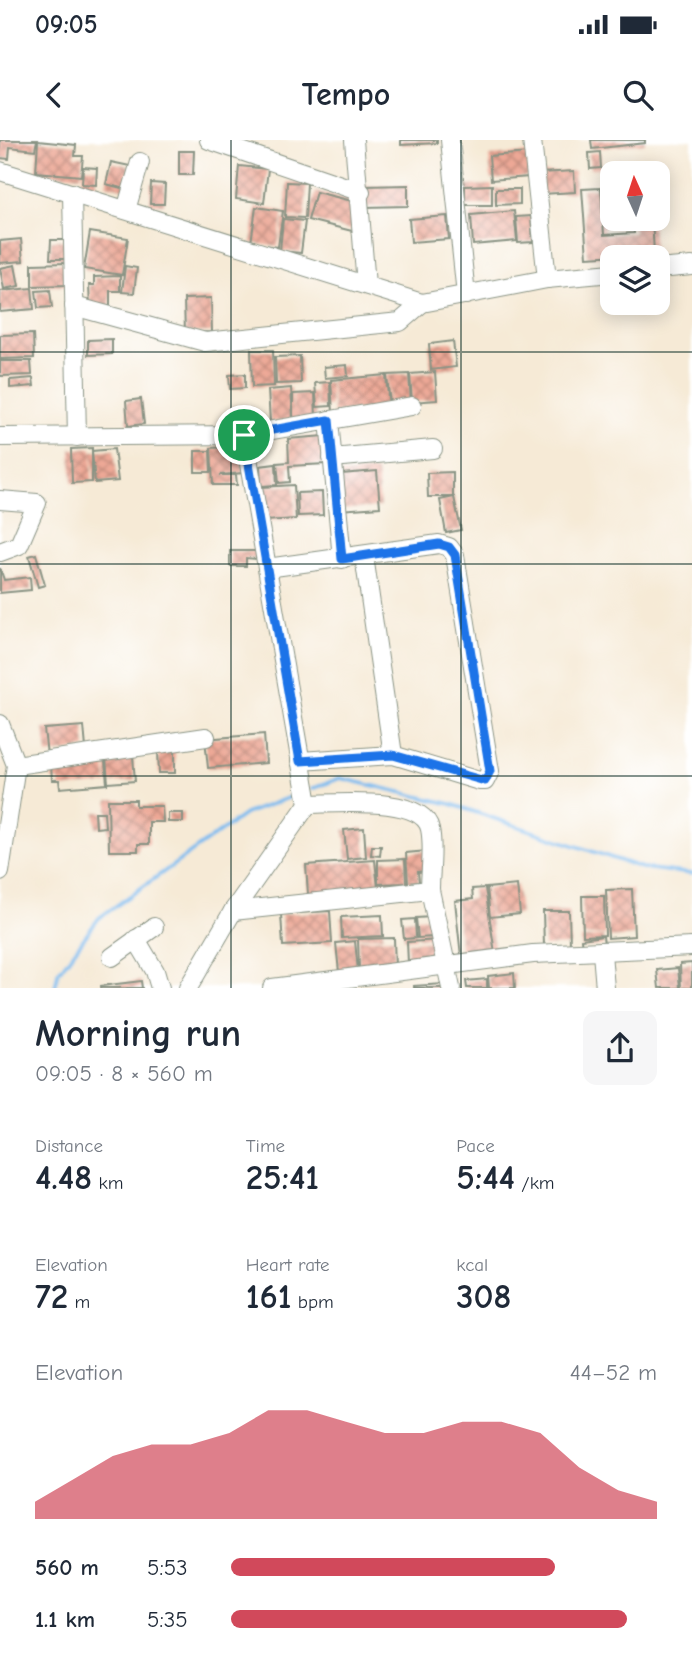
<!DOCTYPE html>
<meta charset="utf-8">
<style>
body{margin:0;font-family:"Comic Neue",sans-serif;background:#f6f6f7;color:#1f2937;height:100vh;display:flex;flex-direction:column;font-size:26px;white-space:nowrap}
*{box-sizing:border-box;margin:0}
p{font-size:23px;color:#747a83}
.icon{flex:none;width:38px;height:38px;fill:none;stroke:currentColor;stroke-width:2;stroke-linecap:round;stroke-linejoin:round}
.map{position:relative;height:848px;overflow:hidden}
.details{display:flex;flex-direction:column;background:#fff;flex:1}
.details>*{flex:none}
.needle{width:46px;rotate:357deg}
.buttons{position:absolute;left:600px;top:21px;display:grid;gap:14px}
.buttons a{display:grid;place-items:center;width:70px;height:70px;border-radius:14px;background:#fff;box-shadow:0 4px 18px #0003;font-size:35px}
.pin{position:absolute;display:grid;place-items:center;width:60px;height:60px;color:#fff;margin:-30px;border:4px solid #fff;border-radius:50%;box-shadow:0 2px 7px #0007}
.round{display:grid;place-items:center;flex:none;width:74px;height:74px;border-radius:14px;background:#f6f6f7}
.head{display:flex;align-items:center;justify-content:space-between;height:119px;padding:0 35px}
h1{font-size:38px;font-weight:600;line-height:52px}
.stats{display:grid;grid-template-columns:repeat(3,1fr);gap:10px;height:119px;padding:7px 35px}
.stats div{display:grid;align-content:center}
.stats b{font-size:35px;font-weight:600}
.stats small{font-size:19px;font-weight:400}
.stats p{font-size:19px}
.chart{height:196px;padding:14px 35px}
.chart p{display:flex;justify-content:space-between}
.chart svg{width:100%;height:126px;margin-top:7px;fill:#d1495b;opacity:.7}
ul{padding:0 35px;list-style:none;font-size:23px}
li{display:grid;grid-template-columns:112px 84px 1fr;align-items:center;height:52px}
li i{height:18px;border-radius:9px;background:#d1495b}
.status{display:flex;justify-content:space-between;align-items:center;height:49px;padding:0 35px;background:#fff;direction:ltr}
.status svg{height:19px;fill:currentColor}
header{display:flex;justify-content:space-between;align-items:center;height:91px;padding:0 35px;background:#fff;font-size:32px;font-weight:600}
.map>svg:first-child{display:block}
</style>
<div class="status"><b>09:05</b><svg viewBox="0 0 49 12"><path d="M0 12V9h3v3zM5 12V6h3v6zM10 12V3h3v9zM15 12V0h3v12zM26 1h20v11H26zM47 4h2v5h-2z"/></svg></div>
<header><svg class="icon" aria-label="back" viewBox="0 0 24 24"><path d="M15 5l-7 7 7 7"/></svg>Tempo<svg class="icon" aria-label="search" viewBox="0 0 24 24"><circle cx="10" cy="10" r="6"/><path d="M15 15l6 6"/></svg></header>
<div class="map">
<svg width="692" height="848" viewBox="0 0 692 848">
<defs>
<pattern id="building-cross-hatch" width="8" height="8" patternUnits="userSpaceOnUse" patternTransform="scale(1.75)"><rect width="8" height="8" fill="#eda896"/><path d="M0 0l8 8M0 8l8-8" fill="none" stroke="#bf8a7b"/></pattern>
</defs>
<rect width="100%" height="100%" fill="#fff"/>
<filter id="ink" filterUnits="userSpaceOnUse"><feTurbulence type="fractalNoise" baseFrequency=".0143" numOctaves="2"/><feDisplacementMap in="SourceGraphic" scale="14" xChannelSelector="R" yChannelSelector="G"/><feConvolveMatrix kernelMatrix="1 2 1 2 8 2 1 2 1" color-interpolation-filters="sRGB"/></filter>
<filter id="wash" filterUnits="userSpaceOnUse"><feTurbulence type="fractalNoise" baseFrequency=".00686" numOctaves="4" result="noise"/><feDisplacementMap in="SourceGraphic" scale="28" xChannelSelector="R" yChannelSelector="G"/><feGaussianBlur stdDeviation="1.57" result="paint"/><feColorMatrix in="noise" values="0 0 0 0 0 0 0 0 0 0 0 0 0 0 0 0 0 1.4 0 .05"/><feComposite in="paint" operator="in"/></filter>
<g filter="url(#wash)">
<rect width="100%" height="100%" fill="#f6ead6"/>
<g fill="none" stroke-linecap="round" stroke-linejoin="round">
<!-- stream -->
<g stroke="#7bbbef" stroke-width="3.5">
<polyline points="312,649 340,638 451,664 642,728 692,734"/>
<polyline points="55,848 58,833 99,778 245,674 301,653"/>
</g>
</g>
<g id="blocks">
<!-- building -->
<g fill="url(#building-cross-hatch)">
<polygon points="0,0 37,0 35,10 10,7 9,19 0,18"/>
<polygon points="401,0 437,0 437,3 401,5"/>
<polygon points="591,0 645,0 645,3 592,9"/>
<polygon points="38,1 76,5 75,16 83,16 81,36 36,32"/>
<polygon points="179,11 194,11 193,35 179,35"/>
<polygon points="600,12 601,28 590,29 589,13"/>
<polygon points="528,13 529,37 491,40 489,16"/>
<polygon points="111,22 130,26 125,49 106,44"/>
<polygon points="239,26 268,29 264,63 236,59"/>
<polygon points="83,27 97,28 96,45 82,44"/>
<polygon points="574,31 575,52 542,54 540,33"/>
<polygon points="605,32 612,32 612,79 624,79 625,85 609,86"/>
<polygon points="287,42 307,43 305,78 285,77"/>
<polygon points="151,43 165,44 164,64 150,64"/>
<polygon points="408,45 408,66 364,67 364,46"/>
<polygon points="492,45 492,65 465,65 465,46"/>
<polygon points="601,48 604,95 634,93 633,79 652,79 654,113 587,117 582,49"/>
<polygon points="496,49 520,49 520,64 496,65"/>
<polygon points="316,52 360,63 352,91 308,80"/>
<polygon points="256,67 283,71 278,107 251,103"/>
<polygon points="514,71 517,101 473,105 471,75"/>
<polygon points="447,76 449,99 411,102 409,79"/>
<polygon points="531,76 533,102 518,103 516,77"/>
<polygon points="283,79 305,81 301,113 280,111"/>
<polygon points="90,92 128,98 122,135 84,129"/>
<polygon points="21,99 23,121 0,123 0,101"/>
<polygon points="51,100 70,100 69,119 50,119"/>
<polygon points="67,123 68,145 32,146 32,124"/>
<polygon points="15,125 19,146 4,149 0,128"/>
<polygon points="125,126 137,128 134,153 122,152"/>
<polygon points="120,136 120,151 110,151 110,166 90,167 89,145 94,145 94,137"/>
<polygon points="32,148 34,169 0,172 0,151"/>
<polygon points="50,150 52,167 38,168 36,151"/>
<polygon points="211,158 212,192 185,193 184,159"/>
<polygon points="33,194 34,218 0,219 0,195"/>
<polygon points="112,199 112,214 88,215 88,200"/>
<polygon points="453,201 456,227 431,230 429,204"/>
<polygon points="251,210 273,210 274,246 252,247"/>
<polygon points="300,216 301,243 276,244 275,217"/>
<polygon points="0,221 31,221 32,235 0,236"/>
<polygon points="347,225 348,236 325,238 324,227"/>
<polygon points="435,232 437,260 412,262 410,234"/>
<polygon points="245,234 245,248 230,249 229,235"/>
<polygon points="409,234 411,264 390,266 387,235"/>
<polygon points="386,235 389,268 333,273 331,240"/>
<polygon points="33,238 34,246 10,248 10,240"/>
<polygon points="330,242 331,266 317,267 315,243"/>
<polygon points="291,248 293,277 293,254 315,253 316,278 270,282 268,250"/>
<polygon points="141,259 144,284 128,286 126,261"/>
<polygon points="324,296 326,324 289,326 290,342 279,343 277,323 289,322 288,299"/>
<polygon points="241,306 243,333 220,335 236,335 237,345 213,345 211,308"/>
<polygon points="92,308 92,342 72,343 71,309"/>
<polygon points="114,309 118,341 95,343 92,311"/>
<polygon points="195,311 210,311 211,332 195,332"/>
<polygon points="276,324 277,345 261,346 260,326"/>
<polygon points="377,331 380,367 339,370 341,334"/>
<polygon points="453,332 453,357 428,357 427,333"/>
<polygon points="294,345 296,379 265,381 262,347"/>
<polygon points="322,352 323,375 298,376 297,353"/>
<polygon points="454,357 461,390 446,393 440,360"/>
<polygon points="230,411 256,411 256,419 246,418 246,426 230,426"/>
<polygon points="36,414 45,445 38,447 29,416"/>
<polygon points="0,428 4,440 30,437 31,450 0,453"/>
<polygon points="84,586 86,608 47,615 44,589"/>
<polygon points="264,594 266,623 208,628 205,599"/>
<polygon points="158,611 175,611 175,633 159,633"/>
<polygon points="133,616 135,641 108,643 106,618"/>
<polygon points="105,621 107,644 60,648 59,640 52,640 51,625"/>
<polygon points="108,660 136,660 136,666 162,666 163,682 149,682 149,704 138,704 138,711 109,711"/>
<polygon points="95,672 104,672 105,687 96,688"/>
<rect x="168" y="673" width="15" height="9"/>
<polygon points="364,688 366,717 347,719 344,690"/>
<polygon points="372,706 381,706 380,716 371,715"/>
<polygon points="427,711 428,731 418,732 419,742 408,743 406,713"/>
<polygon points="405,719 406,743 378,744 378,720"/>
<polygon points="375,720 378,748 308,754 306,725"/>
<polygon points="517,745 520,774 490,777 487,748"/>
<polygon points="485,748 495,813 461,816 455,761 473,759 472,749"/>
<polygon points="632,749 634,796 608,798 606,750"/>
<polygon points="582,756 604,756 605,795 583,796"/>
<polygon points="330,771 332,803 283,806 281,774"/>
<polygon points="543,771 569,771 570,805 544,806"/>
<polygon points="382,775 383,796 342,798 341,777"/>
<polygon points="432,777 434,797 418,798 416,778"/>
<polygon points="415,779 416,798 404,799 402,780"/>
<polygon points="603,796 604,805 582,808 581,799"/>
<polygon points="394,798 395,828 359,829 358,799"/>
<polygon points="440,800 442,821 408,823 407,802"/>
<polygon points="355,801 358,831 339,832 336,803"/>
<polygon points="692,823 692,848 681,848 680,824"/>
<polygon points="678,828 680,848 659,848 657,830"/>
<polygon points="514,833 515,848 489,848 488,836"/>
<polygon points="487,839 487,848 467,848 466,841"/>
<polygon points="141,841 142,848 101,848 101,846"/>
<polygon points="444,844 445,848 414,848 414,846"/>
</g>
</g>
</g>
<g filter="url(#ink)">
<use href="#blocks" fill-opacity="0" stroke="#8a9485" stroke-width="2"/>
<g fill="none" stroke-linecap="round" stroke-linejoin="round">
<!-- minor casing -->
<g stroke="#8a9485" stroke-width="20">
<g id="minor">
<polyline points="209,0 361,52"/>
<polyline points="354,0 366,145"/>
<polyline points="450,0 466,155"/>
<polyline points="532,0 547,139"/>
<polyline points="0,31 422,163 547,139 612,133"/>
<polyline points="72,53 77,297"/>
<polyline points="126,70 140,22"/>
<polyline points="658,129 692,126"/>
<polyline points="74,166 205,202 400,182 422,163"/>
<polyline points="329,280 342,419"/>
<polyline points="244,295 412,266"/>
<polyline points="0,297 244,295 308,664 233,771"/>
<polyline points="332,318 433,309"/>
<polyline points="0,360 37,363 19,405 0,412"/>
<polyline points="364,416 393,615"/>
<polyline points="267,428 439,404 449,407 455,415 490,631 485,641 479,641 393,615 300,621"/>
<polyline points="0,584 16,625 0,732"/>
<polyline points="16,625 206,597"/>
<path d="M308 664C335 664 423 655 430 689 434 707 430 730 430 750"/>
<polyline points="136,799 155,831 160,848"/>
<polyline points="602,813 605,848"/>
<polyline points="112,817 154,787"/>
<polyline points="188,848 233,771 430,750 451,848"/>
<polyline points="272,848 533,814 692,807"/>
</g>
</g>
<!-- minor -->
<use href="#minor" stroke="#fff" stroke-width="18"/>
</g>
</g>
<g fill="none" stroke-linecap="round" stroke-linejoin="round" filter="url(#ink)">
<!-- route casing -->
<g stroke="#fff" stroke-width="14">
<polygon id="route" points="329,280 342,419 439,404 449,407 455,415 490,631 485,641 393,615 300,621 244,295"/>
</g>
<!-- route -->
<use href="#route" stroke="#1a73e8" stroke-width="9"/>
</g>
<!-- grid -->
<path fill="none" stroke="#1f3d34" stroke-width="2" stroke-opacity="0.55" d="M231 0V848M461 0V848M0 212H692M0 424H692M0 636H692"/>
</svg>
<div class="buttons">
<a><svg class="needle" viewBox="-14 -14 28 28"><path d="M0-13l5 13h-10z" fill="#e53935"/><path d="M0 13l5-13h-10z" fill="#747a83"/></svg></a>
<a><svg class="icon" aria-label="layers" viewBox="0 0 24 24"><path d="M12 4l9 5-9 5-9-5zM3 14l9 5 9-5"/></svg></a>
</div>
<div class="pin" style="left:244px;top:295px;background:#1e9e55"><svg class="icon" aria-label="arrive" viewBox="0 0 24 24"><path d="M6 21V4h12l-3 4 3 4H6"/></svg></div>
</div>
<section class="details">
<div class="head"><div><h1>Morning run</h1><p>09:05 · 8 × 560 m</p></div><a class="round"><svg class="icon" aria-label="share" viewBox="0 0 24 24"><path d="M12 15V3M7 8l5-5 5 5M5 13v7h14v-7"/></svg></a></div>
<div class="stats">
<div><p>Distance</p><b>4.48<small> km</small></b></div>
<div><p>Time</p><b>25:41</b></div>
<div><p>Pace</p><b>5:44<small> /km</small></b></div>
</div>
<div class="stats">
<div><p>Elevation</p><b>72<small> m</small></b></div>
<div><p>Heart rate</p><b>161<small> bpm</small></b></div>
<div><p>kcal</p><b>308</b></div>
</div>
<div class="chart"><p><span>Elevation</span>44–52 m</p>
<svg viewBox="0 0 160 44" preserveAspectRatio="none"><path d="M0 44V38L10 30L20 22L30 18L40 18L50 14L60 6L70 6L80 10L90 14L100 14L110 10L120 10L130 14L140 26L150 34L160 38V44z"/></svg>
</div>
<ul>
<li><b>560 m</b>5:53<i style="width:76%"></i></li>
<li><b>1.1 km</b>5:35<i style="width:93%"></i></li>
</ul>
</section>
